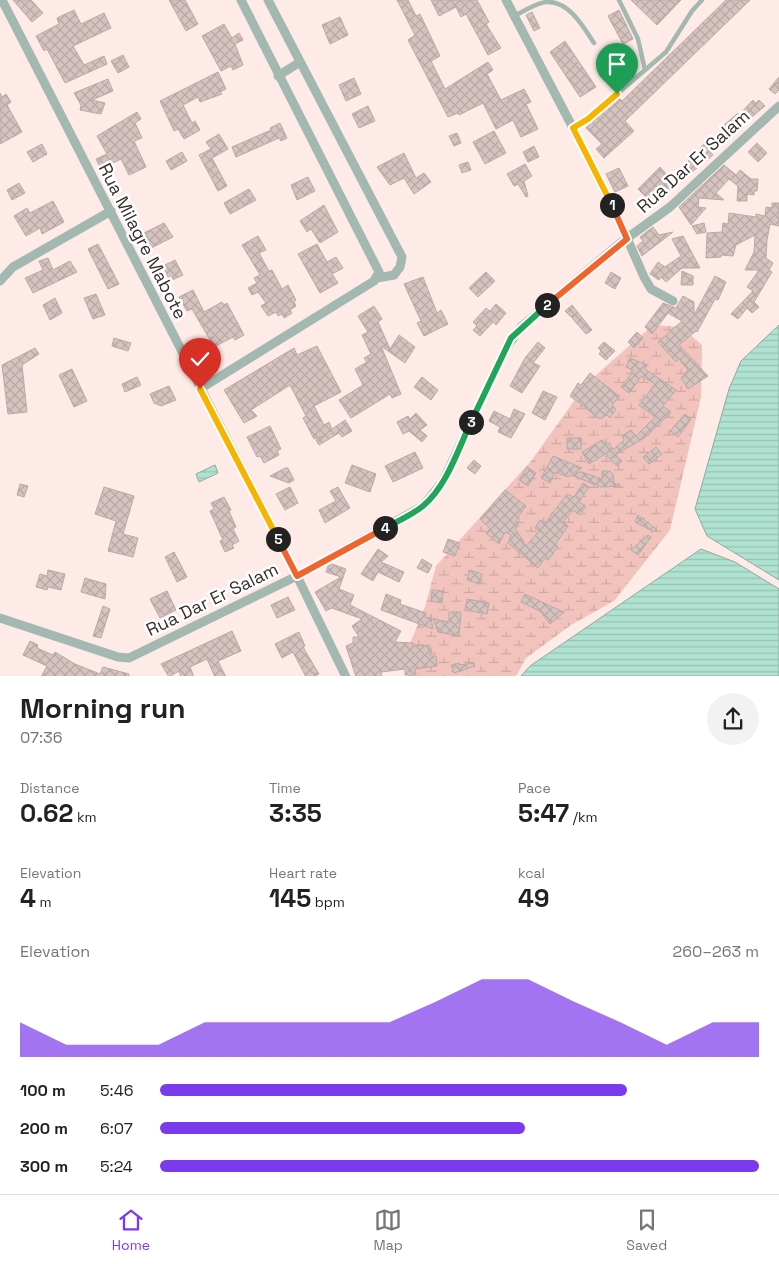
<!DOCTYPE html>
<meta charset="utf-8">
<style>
body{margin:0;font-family:"Space Grotesk",sans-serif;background:#f2f2f2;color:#222;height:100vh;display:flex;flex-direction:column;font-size:19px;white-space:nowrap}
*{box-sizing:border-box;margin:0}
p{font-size:16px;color:#767676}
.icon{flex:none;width:28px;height:28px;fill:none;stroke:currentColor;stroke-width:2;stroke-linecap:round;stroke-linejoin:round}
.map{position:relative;height:676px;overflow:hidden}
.side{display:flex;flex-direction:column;background:#fff;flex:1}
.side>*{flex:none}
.pin{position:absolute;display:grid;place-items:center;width:42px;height:42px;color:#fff;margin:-51px -21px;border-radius:50% 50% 50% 0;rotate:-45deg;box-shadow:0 0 5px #0007}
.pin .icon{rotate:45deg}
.km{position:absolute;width:25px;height:25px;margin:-12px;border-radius:50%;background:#222;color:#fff;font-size:14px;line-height:25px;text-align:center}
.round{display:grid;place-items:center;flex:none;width:52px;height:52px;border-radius:26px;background:#f2f2f2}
.head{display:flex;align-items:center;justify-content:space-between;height:85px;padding:0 20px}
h1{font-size:28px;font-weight:700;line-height:38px}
.stats{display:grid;grid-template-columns:repeat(3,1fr);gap:8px;height:85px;padding:5px 20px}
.stats div{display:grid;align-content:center}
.stats b{font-size:25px;font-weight:700}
.stats small{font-size:14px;font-weight:400}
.stats p{font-size:14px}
.chart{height:140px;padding:10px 20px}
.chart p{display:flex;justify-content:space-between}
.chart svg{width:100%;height:90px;margin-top:5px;fill:#7c3aed;opacity:.7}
ul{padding:0 20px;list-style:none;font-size:16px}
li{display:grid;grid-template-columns:80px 60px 1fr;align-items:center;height:38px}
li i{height:12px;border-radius:6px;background:#7c3aed}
.dock{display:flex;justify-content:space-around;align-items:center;height:70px;border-top:1px solid #e0e0e0;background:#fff;font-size:14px;color:#767676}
.dock a{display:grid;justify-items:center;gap:2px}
.dock .current{color:#7c3aed}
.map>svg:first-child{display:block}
</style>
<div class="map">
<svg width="779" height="677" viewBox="0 0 779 677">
<defs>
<pattern id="wetland-marsh" width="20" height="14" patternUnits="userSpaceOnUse" patternTransform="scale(1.25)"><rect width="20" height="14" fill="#f1c3bc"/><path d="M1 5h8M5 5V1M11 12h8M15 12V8" fill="none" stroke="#cfa8a2"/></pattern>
<pattern id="water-rules" width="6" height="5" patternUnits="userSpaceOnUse" patternTransform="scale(1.25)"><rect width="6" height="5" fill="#afe2d0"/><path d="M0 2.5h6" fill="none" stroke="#97c2b3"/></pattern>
<pattern id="building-cross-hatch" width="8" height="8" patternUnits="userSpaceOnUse" patternTransform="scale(1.25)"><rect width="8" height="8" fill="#d6c3c0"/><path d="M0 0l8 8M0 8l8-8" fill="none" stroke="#b8a8a5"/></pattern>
</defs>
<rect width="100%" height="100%" fill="#feeae7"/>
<!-- wetland -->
<polygon fill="url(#wetland-marsh)" points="653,325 681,327 702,345 701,397 670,530 614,601 571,625 526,658 516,676 407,677 409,646 425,607 436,566 531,461 587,383"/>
<!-- water -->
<g fill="url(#water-rules)" stroke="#8bac9f">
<polygon points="779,325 779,580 707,536 695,509 729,389 741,361"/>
<polygon points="215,465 218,473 199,482 196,474"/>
<polygon points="701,549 735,562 779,589 779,676 521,676 530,666"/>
</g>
<!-- building -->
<g fill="url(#building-cross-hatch)" stroke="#bca9a7">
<polygon points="13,0 31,0 43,13 32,22"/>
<polygon points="169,0 185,0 198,24 186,31"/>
<polygon points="397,0 408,0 416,16 420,14 440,56 431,61 445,89 488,62 493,70 487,74 501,100 524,89 531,102 526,104 538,129 521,137 513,120 496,129 483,103 459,115 458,113 448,117 408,40 415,35"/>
<polygon points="431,0 477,0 489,22 486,24 501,48 488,55 466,14 461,17 456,7 439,16"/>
<polygon points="631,0 681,0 657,25"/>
<polygon points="726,0 750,0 625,121 634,131 604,158 596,149 602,144 586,128 619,98 622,101"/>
<polygon points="74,10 81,24 104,13 111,28 73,46 84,65 104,56 107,64 65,83 47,49 44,51 36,36 59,24 57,18"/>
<polygon points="619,10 633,39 623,44 608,16"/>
<polygon points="532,12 540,28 534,31 526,15"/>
<polygon points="340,17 348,35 330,44 322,25"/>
<polygon points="224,24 232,38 239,33 243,40 235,44 243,65 233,70 231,66 221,71 202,36"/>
<polygon points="565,41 596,87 580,97 550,52"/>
<polygon points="123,55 129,67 118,73 111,61"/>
<polygon points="218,72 226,89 220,92 222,94 200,102 198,97 183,105 192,123 195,121 200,130 184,139 178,129 174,131 160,101"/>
<polygon points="779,77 779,90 775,94 769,89"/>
<polygon points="354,78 361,94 346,101 339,85"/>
<polygon points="108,79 113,91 92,100 105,103 101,114 80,110 81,105 74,93"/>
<polygon points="0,93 2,97 6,94 11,102 7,105 22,132 0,144"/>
<polygon points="753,100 756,103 759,100 765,106 731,134 723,126 738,113 739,115"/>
<polygon points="368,106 375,121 359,128 352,114"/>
<polygon points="137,112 141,119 135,123 142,138 134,141 146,167 129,175 121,159 101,169 96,159 107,154 97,136"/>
<polygon points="280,123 287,138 281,141 279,138 236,157 232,147 271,130 270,128"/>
<polygon points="494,131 506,153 485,164 473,142"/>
<polygon points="457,133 461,143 454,146 449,136"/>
<polygon points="219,134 228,149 212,158 227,186 218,191 199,155 211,149 206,142"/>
<polygon points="706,142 711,147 708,149 713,155 687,176 680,170"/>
<polygon points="757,143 767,153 758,162 748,152"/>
<polygon points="42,144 47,154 33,162 27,152"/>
<polygon points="534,146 539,157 528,162 523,152"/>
<polygon points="182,152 187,161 171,170 166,161"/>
<polygon points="404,153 416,178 424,173 431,182 414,194 404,178 390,185 377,167"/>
<polygon points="468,162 471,170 462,173 459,165"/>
<polygon points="525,164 532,176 524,181 528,196 526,197 518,184 514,186 507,174"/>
<polygon points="724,165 736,175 740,170 751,179 758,179 757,191 754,191 754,195 747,194 747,201 737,201 738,186 729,179 716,193 724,200 699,198 698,207 706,208 691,225 679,207"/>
<polygon points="660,167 676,185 642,213 637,206 648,199 638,189"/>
<polygon points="619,168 628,186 615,192 606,174"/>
<polygon points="308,177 315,191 297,200 291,185"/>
<polygon points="19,183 25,193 12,200 7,190"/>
<polygon points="249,189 256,200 230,214 224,203"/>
<polygon points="53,201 64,222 42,234 40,228 26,236 14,216 27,208 30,213"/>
<polygon points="772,203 779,203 779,226 770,224 767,240 766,258 773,263 769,270 772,272 754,302 759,307 752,313 747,308 738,319 731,314 753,291 747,287 759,270 745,270 754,252 755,235 736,245 733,256 721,255 721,257 706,258 707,233 722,232 723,223 728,224 729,213 756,217 756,214 765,216 766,207 772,208"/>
<polygon points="324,205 338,232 320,243 311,229 307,232 300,221"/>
<polygon points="164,223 173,237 151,248 144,233"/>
<polygon points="704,223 706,232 697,234 692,226"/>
<polygon points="653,227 659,235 673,232 642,256 637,246 643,241 640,237"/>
<polygon points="258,236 266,250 259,253 269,271 272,270 282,289 288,285 296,300 294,302 296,306 290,310 292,313 284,318 282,314 278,316 276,312 268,316 261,306 266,303 258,292 252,295 248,288 257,283 254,278 260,275 242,245"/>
<polygon points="683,236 700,268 682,268 666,282 661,277 659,280 650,274 658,262 665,267 681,256 672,239"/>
<polygon points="98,244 119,284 108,289 88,249"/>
<polygon points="317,244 327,262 336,257 343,268 332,274 338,283 320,293 298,254"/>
<polygon points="48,258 53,270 70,261 77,272 33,293 25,278 43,270 39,261"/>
<polygon points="175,260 183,275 170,281 163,266"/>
<polygon points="682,271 693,276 693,285 681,285"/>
<polygon points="486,272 495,281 478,297 469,288"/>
<polygon points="611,272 621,278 615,289 605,283"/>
<polygon points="715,276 726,282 718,300 715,299 697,332 696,331 679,345 708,376 688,389 681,378 688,370 679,359 676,362 658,342 682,321 668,313 652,334 645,327 663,303 676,308 683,296 694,302 694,315"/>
<polygon points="423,277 437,313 441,310 448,324 424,336 417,323 421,321 404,284"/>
<polygon points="193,290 204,312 222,302 224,305 227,303 244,335 235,340 233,337 214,347 192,309 187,311 179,297"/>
<polygon points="96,294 105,315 93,319 84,298"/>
<polygon points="55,298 62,313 50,320 43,305"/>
<polygon points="496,304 506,313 496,325 493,322 480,336 473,330 477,326 473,322 486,308 490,311"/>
<polygon points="572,305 592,330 586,334 572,318 573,315 571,317 565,311"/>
<polygon points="374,306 382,319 378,322 390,349 399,335 415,347 405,363 381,346 401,394 392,398 390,394 351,418 339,400 363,385 355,369 367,362 364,358 371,354 362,335 368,332 358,316"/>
<polygon points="637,332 643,338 634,348 628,342"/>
<polygon points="114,338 131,343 128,351 112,346"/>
<polygon points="538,342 545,348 533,363 540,366 522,393 510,386 525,358"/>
<polygon points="604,342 615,351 606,360 599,354 601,351 598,348"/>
<polygon points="317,346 341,392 314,406 324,425 329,422 332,429 345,420 352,431 342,437 339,433 319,445 316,440 322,436 314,439 303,418 306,416 290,385 251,410 257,416 244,423 224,390 294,348 297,355"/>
<polygon points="35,348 39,354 22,365 27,412 8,414 2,365"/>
<polygon points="630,358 647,365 645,369 676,390 663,406 671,412 646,437 618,453 616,456 622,461 617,466 605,454 589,464 582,452 602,440 614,449 624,440 622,436 631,430 636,436 655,417 639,405 655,384 642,376 629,393 621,387 634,370 626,367"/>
<polygon points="72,369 87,401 74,407 59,375"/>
<polygon points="590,373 619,396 612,405 616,409 610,418 607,415 600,419 570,396 578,383 581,385"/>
<polygon points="137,377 141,385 125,392 122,384"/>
<polygon points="422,377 438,390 431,400 414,387"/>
<polygon points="169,386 176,400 161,406 154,403 150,394"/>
<polygon points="543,391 557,397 545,420 532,413"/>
<polygon points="514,409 525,414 511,438 498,432 500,427 489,421 494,411 510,419"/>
<polygon points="416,413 427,425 420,430 427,436 422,442 409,431 403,434 397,422 408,416 410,419"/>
<polygon points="685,414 691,419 678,437 670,431"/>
<polygon points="270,426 281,449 277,451 279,455 264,463 260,456 257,457 247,437"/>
<rect x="567" y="438" width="14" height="11"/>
<polygon points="656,447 662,454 649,464 643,457"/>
<polygon points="415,452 423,468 393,482 385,466"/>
<polygon points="553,456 582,468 575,472 582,472 602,479 602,471 610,471 613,474 614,483 621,486 601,487 571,475 568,477 555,472 550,483 541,478"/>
<polygon points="474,460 481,466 475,474 467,468"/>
<polygon points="352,465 376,474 370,492 345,483"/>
<polygon points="527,467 536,473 528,486 519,480"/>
<polygon points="285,468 288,468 294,480 289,483 270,476"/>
<polygon points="583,483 589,487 579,502 586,506 580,515 573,510 563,522 568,526 555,545 558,547 548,560 545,558 538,568 508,543 511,535 505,532 499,544 486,533 490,529 480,519 505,490 526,506 516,520 519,526 515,528 526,546 539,531 535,528 540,520 545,523 567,494 574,497"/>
<polygon points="20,484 28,486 24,497 17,495"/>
<polygon points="104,487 134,496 123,534 138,538 133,557 108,551 116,521 95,514"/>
<polygon points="290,487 298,503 285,510 276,494"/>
<polygon points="338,487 350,508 325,523 319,510 336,501 330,491"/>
<polygon points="224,497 231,510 229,511 236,527 233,529 239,541 232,545 234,548 225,552 220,541 223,540 210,511 214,509 211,503"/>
<polygon points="638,515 656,529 654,532 635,522"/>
<polygon points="648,535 651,537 638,555 631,550"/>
<polygon points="448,539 460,543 455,556 443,552"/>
<polygon points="378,549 388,556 381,562 404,572 399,582 378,572 373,581 361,574"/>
<polygon points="174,552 187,577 177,582 165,557"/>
<polygon points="422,559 432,565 428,573 417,568"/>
<polygon points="332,564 346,569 339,589 354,595 350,605 401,631 395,642 413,643 413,646 430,645 430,656 436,656 437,666 415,669 416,675 405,675 405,669 381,672 382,677 356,677 346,646 353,643 353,637 359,637 352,626 362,619 332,608 326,611 315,592 341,577 326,572 328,566"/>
<polygon points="48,570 65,574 61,590 48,587 47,590 36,587 40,574 47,576"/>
<polygon points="470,570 482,574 479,584 467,580"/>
<polygon points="85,578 106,584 105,599 81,592"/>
<polygon points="432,590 443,591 442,603 431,601"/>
<polygon points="167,591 176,610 160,618 150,599"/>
<polygon points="386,594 401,600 400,604 426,613 425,617 431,618 433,629 381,610"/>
<polygon points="525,594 550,606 564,612 550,624 540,611 521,602"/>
<polygon points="288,597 295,610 277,618 271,605"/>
<polygon points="467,599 489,603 487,614 465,610"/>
<polygon points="103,606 110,609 101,638 93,636"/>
<polygon points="449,612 461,612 459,636 438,632 433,619 449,622"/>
<polygon points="232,631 241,651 218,661 226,677 215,677 207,659 190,667 194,677 181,677 179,671 169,677 161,664"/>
<polygon points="299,632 305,646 303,647 319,674 313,677 306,677 293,652 282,658 275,644"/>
<polygon points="30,641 38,645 37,648 53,655 55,652 75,664 100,674 103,667 129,674 129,677 41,677 47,666 23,655"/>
<polygon points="459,663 459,665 474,663 475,666 454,673 451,665"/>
</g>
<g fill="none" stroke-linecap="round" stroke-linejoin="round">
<!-- lane -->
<g stroke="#a3b8b0" stroke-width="4.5">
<polyline points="619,0 638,39 645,70"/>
<path d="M514 16C524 11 536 3 546 2 569 0 584 28 594 43"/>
<polyline points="573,128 588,119 666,52 692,11 702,0"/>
</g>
<!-- street -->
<g stroke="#a3b8b0" stroke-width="9">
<polyline points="2,0 297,576 346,677"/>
<polyline points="268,0 402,257 400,267 394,275 377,278"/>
<polyline points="506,0 573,128 619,220 644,277 651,289 673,301"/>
<polyline points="278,76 300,62"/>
<polyline points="0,281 13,267 111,211"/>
<polyline points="200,389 374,281 379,272 241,0"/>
<polyline points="0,618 118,657 129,658 297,576 423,506 443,481 505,350 521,327 619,244 670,207 779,106"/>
</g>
</g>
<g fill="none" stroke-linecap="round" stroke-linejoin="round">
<!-- split-1 casing -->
<g stroke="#fff" stroke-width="10">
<polyline id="split-1" points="612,205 573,128 588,119 617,94"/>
</g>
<!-- split-2 casing -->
<g stroke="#fff" stroke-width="10">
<polyline id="split-2" points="547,305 627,239 612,205"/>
</g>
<!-- split-3 casing -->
<g stroke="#fff" stroke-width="10">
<polyline id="split-3" points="471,422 511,338 547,305"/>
</g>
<!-- split-4 casing -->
<g stroke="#fff" stroke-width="10">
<path id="split-4" d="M385 528C398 521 412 515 423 506 447 486 458 449 471 422"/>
</g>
<!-- split-5 casing -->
<g stroke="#fff" stroke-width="10">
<polyline id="split-5" points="278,539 297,576 385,528"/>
</g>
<!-- split-6 casing -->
<g stroke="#fff" stroke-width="10">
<polyline id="split-6" points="200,389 278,539"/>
</g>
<!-- split-1 -->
<use href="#split-1" stroke="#f5b400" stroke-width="6"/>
<!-- split-2 -->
<use href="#split-2" stroke="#f0652b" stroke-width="6"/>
<!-- split-3 -->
<use href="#split-3" stroke="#22a559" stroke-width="6"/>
<!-- split-4 -->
<use href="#split-4" stroke="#22a559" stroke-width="6"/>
<!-- split-5 -->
<use href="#split-5" stroke="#f0652b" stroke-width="6"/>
<!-- split-6 -->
<use href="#split-6" stroke="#f5b400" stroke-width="6"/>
</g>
<g text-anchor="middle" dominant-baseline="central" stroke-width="5" stroke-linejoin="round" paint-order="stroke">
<!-- street labels -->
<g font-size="18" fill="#362e2d" stroke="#fff">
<text transform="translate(693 161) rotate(-42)">Rua Dar Er Salam</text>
<text transform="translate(143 241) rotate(63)">Rua Milagre Mabote</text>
<text transform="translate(212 599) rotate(-26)">Rua Dar Er Salam</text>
</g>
</g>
</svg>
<div class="pin" style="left:617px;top:94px;background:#1e9e55"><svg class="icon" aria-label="arrive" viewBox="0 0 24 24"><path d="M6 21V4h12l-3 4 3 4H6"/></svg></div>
<div class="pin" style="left:200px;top:389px;background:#d93025"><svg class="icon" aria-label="check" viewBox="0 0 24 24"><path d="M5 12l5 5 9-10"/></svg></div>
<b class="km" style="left:612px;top:205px">1</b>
<b class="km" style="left:547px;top:305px">2</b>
<b class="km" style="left:471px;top:422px">3</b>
<b class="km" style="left:385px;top:528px">4</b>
<b class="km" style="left:278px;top:539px">5</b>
</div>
<section class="side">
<div class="head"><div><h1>Morning run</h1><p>07:36</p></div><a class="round"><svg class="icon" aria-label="share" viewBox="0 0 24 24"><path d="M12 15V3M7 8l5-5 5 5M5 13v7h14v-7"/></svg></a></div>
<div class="stats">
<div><p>Distance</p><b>0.62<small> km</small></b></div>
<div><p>Time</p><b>3:35</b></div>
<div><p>Pace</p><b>5:47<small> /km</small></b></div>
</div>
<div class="stats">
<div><p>Elevation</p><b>4<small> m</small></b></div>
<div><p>Heart rate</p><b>145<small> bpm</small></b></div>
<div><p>kcal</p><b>49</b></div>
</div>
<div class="chart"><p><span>Elevation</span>260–263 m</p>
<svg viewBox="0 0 160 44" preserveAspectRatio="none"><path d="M0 44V27L10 38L20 38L30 38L40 27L50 27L60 27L70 27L80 27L90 17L100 6L110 6L120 17L130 27L140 38L150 27L160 27V44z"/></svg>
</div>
<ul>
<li><b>100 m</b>5:46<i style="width:78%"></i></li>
<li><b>200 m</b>6:07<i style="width:61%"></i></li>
<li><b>300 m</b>5:24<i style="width:100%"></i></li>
</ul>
</section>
<nav class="dock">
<a class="current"><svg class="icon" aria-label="home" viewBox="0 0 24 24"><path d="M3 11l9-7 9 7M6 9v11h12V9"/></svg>Home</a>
<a><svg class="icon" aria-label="map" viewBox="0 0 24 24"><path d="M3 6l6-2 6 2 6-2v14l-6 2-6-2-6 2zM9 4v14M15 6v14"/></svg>Map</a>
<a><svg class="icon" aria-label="saved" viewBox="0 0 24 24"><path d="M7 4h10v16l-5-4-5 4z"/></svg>Saved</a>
</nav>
